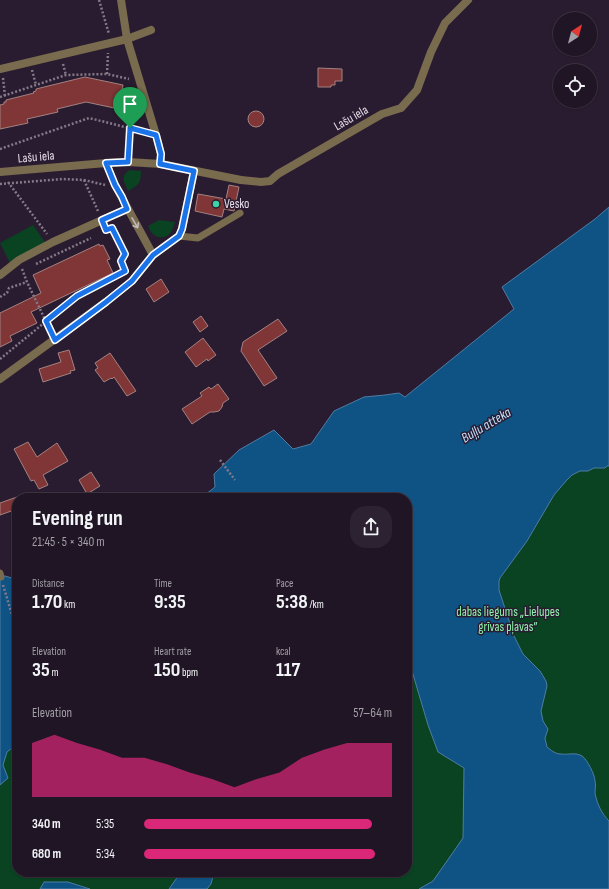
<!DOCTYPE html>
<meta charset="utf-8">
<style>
body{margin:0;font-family:"Sofia Sans Condensed",sans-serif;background:#2d2231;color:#f1f3f6;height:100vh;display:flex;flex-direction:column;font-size:15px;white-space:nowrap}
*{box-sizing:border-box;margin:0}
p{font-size:13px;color:#a29fa6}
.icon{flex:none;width:22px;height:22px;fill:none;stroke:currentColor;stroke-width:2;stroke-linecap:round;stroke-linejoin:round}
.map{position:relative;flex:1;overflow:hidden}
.panel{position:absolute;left:12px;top:493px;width:400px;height:384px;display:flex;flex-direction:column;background:#201524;border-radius:16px;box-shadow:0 1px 3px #0004,0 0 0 1px #3d3441}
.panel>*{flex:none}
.needle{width:26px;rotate:36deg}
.controls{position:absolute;left:553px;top:12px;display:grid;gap:8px}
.controls a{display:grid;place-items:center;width:44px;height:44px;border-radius:50%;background:#201524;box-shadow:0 1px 3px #0004,0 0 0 1px #3d3441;font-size:20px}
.pin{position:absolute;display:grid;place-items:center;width:34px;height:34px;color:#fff;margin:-41px -17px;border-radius:50% 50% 50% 0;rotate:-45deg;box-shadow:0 0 4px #0007}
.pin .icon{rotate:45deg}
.round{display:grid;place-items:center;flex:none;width:42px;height:42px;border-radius:16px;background:#2d2231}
.headline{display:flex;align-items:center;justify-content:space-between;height:68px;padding:0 20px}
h1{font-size:22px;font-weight:700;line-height:30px}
.figures{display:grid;grid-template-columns:repeat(3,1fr);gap:6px;height:68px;padding:4px 20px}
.figures div{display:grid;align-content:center}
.figures b{font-size:20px;font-weight:700}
.figures small{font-size:11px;font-weight:400}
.figures p{font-size:11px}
.chart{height:112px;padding:8px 20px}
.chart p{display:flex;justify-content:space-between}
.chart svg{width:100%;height:72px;margin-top:4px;fill:#db2777;opacity:.7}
ul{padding:0 20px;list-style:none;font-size:13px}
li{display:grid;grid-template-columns:64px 48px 1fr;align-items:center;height:30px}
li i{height:10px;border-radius:5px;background:#db2777}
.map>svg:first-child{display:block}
</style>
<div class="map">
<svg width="609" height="889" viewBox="0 0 609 889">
<rect width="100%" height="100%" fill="#2a1c30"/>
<!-- green -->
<g fill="#094322">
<path d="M130 170 141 171C141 183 139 185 128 191 125 183 119 176 130 170Z"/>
<path d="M159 220 175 222C174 225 173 229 171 232 167 239 156 239 151 232 150 230 149 228 148 226Z"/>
<polygon points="33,225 49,248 12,267 0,243"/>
<polygon points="609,389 609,889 0,889 0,740 17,732 17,872 407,872 407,506"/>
</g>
<!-- water -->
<g fill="#0f5385" stroke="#4f7ca3">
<path d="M609 207V466H607L605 468H594L588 471H580L572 475 566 481 554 495 527 541 500 578 499 581V590L514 636 523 654 540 671 546 681 547 686 541 711 543 721 548 729 545 738 547 747C551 750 555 754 561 754 568 755 576 752 582 756 587 759 595 775 595 781 596 785 595 789 595 793 597 804 602 814 609 821V889H419L433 881 463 838 464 768 438 752 428 725 407 654V498H201L215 487 214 474 239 450 274 430 293 449 311 444 334 411 364 397 385 395 399 393 405 397 514 309 502 287 595 219Z"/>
<polygon points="5,576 12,578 17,576 17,744 7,752 3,765 8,778 0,785 0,577"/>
<polygon points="181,872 214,872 211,884 207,889 169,889"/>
<polygon points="44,882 68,882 90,889 40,889"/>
</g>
<!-- building -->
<g fill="#803536" stroke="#a38280">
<polygon points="318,68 342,69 342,81 335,81 335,85 331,85 331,87 318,87"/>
<polygon points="85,77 123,85 119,109 86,102 57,109 58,112 27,119 28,123 0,129 0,105 4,104 4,102 6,102 6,100 34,93 33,92 36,91 36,89"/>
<circle cx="256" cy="119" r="8"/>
<polygon points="229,185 239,187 234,211 224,209 222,217 195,211 198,194 226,199"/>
<polygon points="99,244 100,246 103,245 110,259 107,260 113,273 31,312 37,323 10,336 12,341 0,347 0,313 41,293 33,275"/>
<polygon points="161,279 169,292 154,302 146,289"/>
<polygon points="201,316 208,326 200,332 193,322"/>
<polygon points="278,319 287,331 258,350 277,378 264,386 241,351 243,342"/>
<polygon points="203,338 216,355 208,361 207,359 196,367 185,352"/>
<polygon points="69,350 75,370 70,371 71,373 43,382 39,369 61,362 58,353"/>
<polygon points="110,353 136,391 127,396 114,377 112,379 111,378 104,382 95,370 98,368 95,363"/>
<polygon points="218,384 229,399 223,403 222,407 219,411 214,412 210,412 192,424 182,409 202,396 200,393 209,387 211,389"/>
<polygon points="28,442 37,457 57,443 68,461 43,475 48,485 39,489 34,480 31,481 14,449"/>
<polygon points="91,472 100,486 87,494 79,480"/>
<polygon points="17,497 17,509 0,515 0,503"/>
</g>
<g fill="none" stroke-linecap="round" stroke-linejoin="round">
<!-- path -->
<g stroke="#847989" stroke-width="2.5" stroke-dasharray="2 2" stroke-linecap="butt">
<polyline points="99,0 109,34"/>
<polyline points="63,64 66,75"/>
<polyline points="32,70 36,85"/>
<polyline points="107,74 108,53"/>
<polyline points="3,78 5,96"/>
<polyline points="0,97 66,75 107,74 129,79"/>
<polyline points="0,149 89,118 145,132"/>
<polyline points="128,153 132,92"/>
<polyline points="84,180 98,211"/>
<polyline points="8,182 47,234"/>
<polyline points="0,184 63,179 84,180 105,185"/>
<polyline points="36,264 91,238"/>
<polyline points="22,269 27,282 51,332"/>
<polyline points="0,297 7,293 9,288 27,282"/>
<polyline points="0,359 77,296 125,271 121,261 125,254 112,228 110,229"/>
<polyline points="220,460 235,480"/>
<polyline points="3,585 17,631"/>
</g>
<!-- service -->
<g stroke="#796b4d" stroke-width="7">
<polyline points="179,236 198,238 240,213"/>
<polyline points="0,573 1,577"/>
</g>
<!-- minor -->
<g stroke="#796b4d" stroke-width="8">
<polyline points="121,0 127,39 156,135 161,154 161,164"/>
<polyline points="0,69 127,39 151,30"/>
<polyline points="106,163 115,185 153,255"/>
<polyline points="241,180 261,182 270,181 278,174 382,114 401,108 417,90 431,52 445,23 468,0"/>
<polyline points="0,275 19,260 53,242 127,209"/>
<polyline points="0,379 106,302 132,281 153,255 179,236 182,229 194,171"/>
</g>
<!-- tertiary -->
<polyline stroke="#796b4d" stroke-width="8" points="0,172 106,163 128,162 161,164 241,180"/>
</g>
<!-- one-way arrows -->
<defs><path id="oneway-shaft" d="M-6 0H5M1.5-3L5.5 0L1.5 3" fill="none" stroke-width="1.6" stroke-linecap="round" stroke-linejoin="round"/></defs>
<use stroke="#c4b9ba" href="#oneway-shaft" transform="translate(135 223) rotate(60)"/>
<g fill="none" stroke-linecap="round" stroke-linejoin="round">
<!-- route casing -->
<g stroke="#fff" stroke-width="8">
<polygon id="route" points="130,128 156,135 161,154 160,164 194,171 182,229 179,236 153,255 132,281 106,302 55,340 46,321 77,296 125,271 121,261 125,254 112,228 106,230 102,220 127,209 122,197 115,185 106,163 128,162"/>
</g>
<!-- route -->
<use href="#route" stroke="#1a73e8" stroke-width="5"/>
</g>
<!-- markers -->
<circle fill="#3cd4a4" stroke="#2a1c30" stroke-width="1.5" cx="216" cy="204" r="4"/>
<g text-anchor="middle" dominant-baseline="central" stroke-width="3" stroke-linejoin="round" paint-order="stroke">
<!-- street labels -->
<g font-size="13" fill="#e4dbe8" stroke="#2a1c30">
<text transform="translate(351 118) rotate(-30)">Lašu iela</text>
<text transform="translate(36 157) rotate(-5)">Lašu iela</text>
</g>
<!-- poi labels -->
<g font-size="13" fill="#e4dbe8" stroke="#2a1c30" text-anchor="start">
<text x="224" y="204">Vesko</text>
</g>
<!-- park labels -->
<g font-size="13" fill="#8ef2ad" stroke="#2a1c30">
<text x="508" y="612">dabas liegums „Lielupes<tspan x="508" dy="15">grīvas pļavas”</tspan></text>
</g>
<!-- water labels -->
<g font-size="14" font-style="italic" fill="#c0e0fe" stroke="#2a1c30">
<text transform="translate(486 425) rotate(-31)">Buļļu atteka</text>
</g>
</g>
</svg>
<div class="controls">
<a><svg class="needle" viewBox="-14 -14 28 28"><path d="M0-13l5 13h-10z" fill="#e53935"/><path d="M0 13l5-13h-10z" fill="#a29fa6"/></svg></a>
<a><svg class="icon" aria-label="locate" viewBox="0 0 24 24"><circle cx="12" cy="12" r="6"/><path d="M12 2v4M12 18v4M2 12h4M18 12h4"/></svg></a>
</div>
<div class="pin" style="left:130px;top:128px;background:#1e9e55"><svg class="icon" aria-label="arrive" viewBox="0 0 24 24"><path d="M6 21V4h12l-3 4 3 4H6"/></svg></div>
<section class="panel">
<div class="headline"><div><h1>Evening run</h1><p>21:45 · 5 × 340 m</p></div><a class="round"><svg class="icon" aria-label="share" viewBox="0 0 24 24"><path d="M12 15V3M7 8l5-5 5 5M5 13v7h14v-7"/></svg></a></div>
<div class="figures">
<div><p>Distance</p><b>1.70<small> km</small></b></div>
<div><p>Time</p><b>9:35</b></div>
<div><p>Pace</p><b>5:38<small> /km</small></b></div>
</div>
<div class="figures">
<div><p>Elevation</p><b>35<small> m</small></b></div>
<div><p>Heart rate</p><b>150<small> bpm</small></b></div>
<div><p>kcal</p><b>117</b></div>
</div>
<div class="chart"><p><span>Elevation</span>57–64 m</p>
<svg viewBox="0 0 160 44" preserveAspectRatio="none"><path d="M0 44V11L10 6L20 11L30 15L40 20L50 20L60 24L70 29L80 33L90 38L100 33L110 29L120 20L130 15L140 11L150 11L160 11V44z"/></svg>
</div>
<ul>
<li><b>340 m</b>5:35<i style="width:92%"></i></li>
<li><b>680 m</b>5:34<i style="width:93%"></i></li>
</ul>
</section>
</div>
